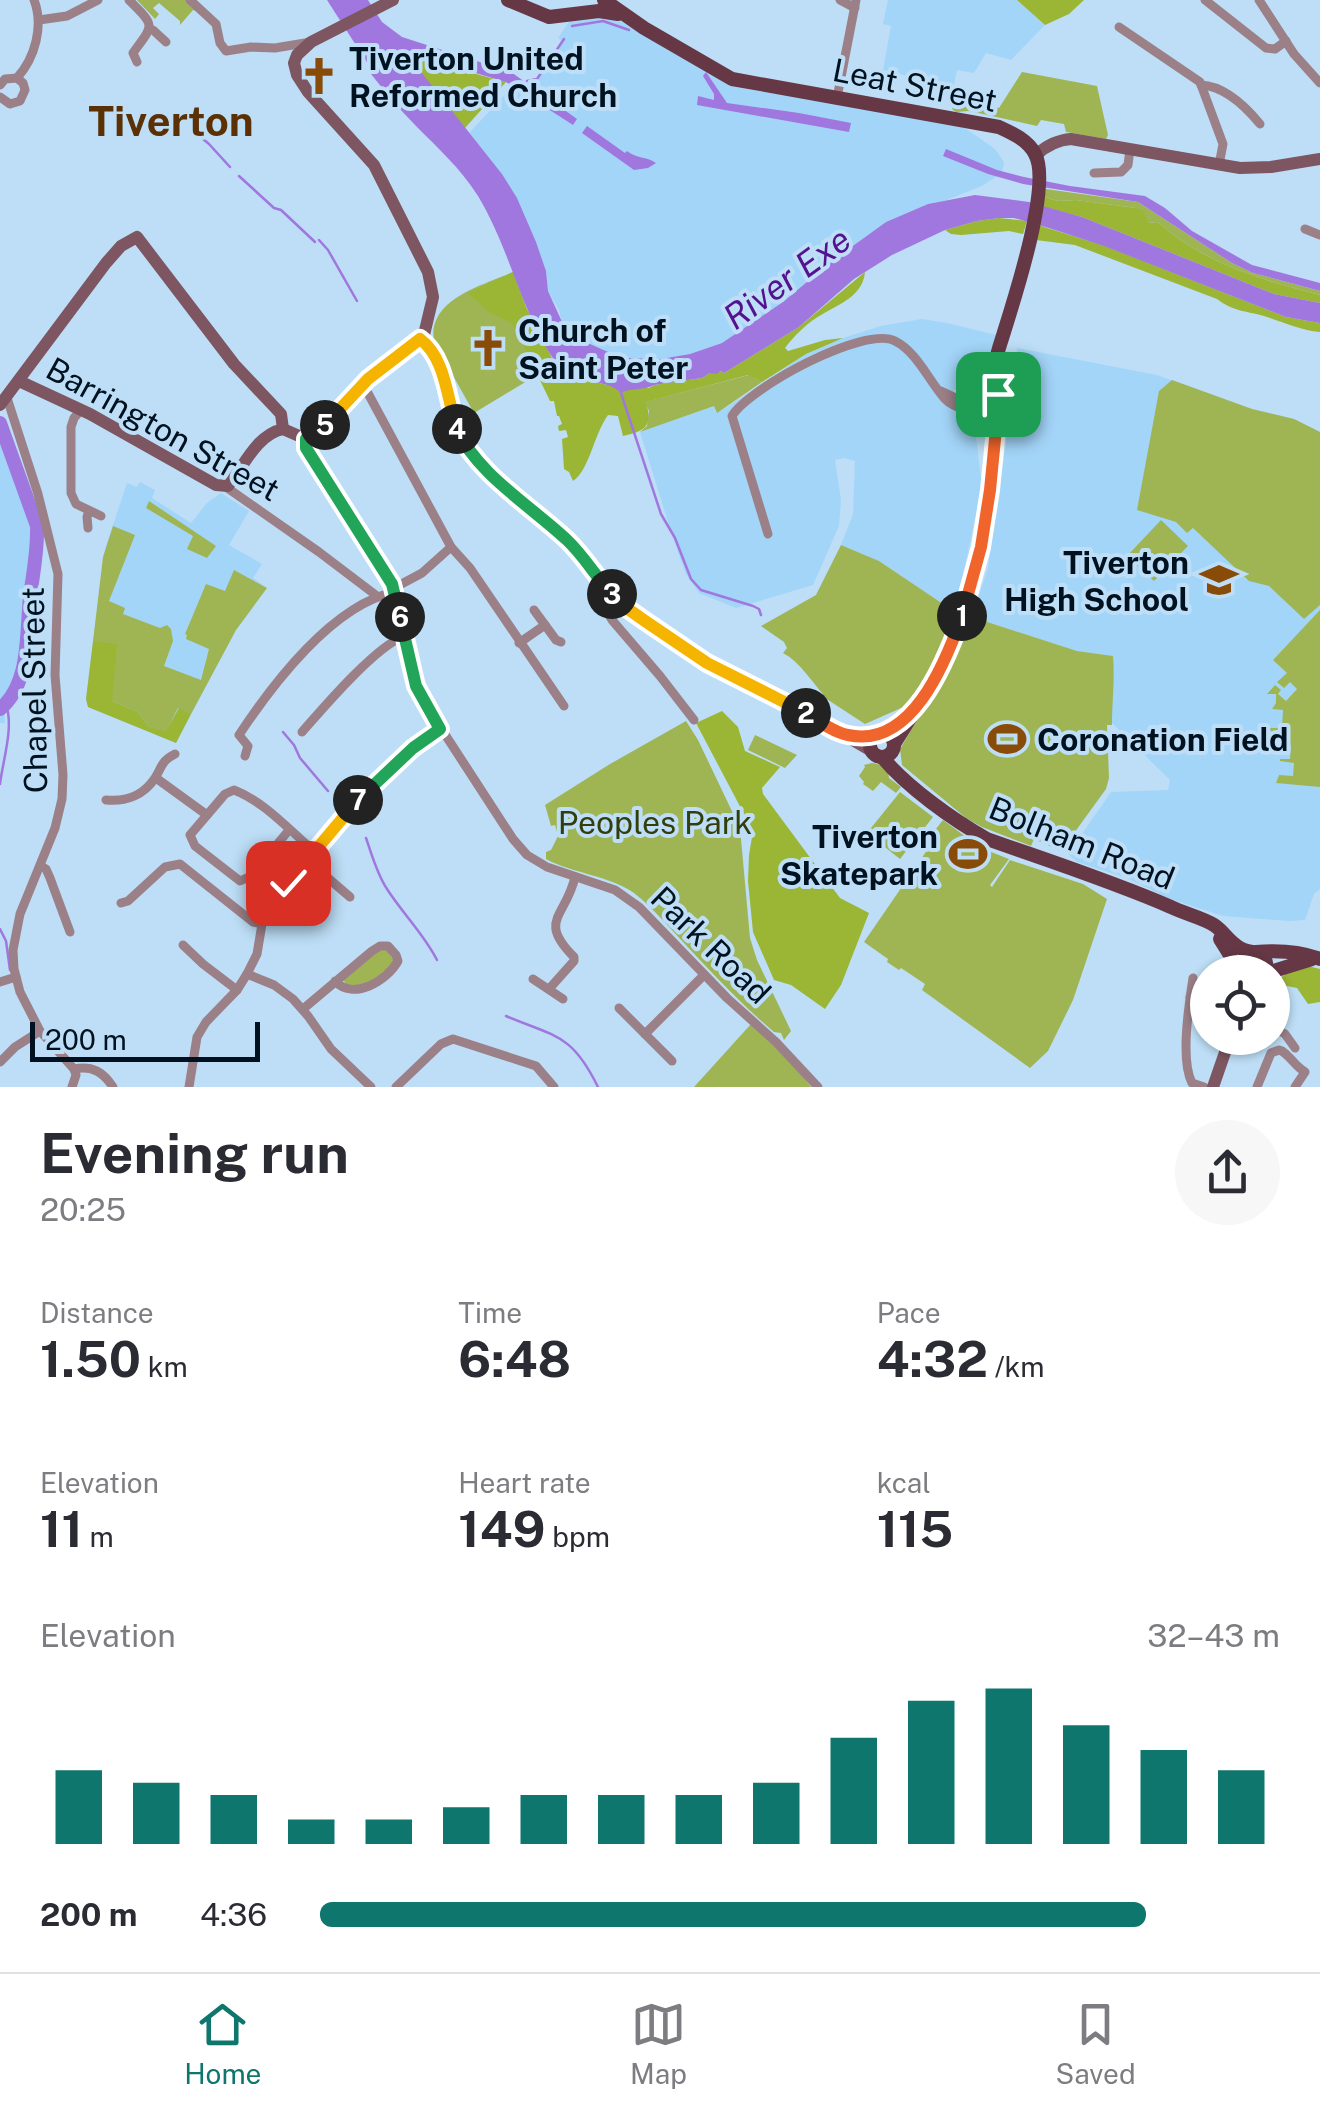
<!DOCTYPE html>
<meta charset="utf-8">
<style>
body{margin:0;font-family:"Public Sans",sans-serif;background:#f7f7f7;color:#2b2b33;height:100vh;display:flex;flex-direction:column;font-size:38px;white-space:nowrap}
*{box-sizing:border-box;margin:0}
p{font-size:32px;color:#7c7c81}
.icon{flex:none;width:55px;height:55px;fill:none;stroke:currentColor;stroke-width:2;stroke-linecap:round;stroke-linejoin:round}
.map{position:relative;height:1087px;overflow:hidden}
.panel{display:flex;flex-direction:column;background:#fff;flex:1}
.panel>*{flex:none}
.fabs{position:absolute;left:1190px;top:955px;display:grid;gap:20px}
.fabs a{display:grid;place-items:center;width:100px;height:100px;border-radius:50%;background:#fff;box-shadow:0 2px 8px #0004;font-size:50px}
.scale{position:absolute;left:30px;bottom:25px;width:230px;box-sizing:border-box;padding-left:10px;border:5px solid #001220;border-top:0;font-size:28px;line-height:35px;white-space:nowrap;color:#001220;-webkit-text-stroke:8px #bddef6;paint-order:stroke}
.pin{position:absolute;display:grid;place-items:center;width:85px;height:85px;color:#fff;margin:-42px;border-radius:20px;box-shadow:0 5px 15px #0006}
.km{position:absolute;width:50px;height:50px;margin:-25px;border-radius:50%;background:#222;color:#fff;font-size:28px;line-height:50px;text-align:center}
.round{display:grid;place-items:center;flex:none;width:105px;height:105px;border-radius:52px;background:#f7f7f7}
.head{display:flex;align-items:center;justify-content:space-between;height:170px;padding:0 40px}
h1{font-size:55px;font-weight:700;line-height:75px}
.figures{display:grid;grid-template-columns:repeat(3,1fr);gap:15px;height:170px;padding:10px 40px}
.figures div{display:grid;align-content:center}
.figures b{font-size:50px;font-weight:700}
.figures small{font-size:28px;font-weight:400}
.figures p{font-size:28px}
.chart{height:280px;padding:20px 40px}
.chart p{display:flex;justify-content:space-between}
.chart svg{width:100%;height:180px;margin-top:10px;stroke:#0f766e;stroke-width:6}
ul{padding:0 40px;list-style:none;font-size:32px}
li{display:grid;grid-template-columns:160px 120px 1fr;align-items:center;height:75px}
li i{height:25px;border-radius:12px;background:#0f766e}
.tab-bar{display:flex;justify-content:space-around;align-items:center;height:140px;border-top:2px solid #e1e1e2;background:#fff;font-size:28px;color:#7c7c81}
.tab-bar a{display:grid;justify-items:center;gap:5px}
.tab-bar .active{color:#0f766e}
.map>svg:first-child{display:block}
</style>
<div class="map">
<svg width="1320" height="1087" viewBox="0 0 1320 1087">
<rect width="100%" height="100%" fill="#bddef6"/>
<!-- built -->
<g fill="#a3d5f9">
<polygon points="888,0 1017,0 1045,25 1011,60 986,53 974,73 957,70 954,85 946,86 883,70 891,26 883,24"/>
<polygon points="584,16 601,16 630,23 740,88 837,103 965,128 995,149 1004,162 1002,173 982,186 944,201 928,204 886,222 832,261 783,302 722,343 690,354 661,359 636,359 623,358 590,344 576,341 563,327 559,310 548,291 546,271 517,199 502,174 469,133 512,87 521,92 531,87 563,42 558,38 569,22"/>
<polygon points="922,319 947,323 996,335 979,388 954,390 952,409 974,420 982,487 955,612 879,561 841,545 853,514 855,461 844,458 835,460 841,500 839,526 813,585 736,608 699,593 686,574 673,538 640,432 714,406 716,412 727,407 806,354 843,338 881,326"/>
<polygon points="1017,348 1157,375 1252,409 1294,419 1320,432 1320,889 1314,894 1305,920 1289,921 1223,916 1170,899 1127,878 1077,862 1068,854 1111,792 1168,790 1170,780 1112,723 1112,656 1077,651 972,617 988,568 1009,422 1015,419 1018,404 1012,401"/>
<polygon points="0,420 5,420 41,543 24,648 17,680 11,694 4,703 5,723 0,723"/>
<polygon points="140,482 155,490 152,498 191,523 207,503 221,493 249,511 229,545 262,564 253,578 267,588 236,630 176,743 88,707 86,699 105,549 127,483 137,487"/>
</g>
<!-- green -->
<g fill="#9fb554">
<polygon points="137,0 187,0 196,11 193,10 180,25 180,21 159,3 153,8 159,14 155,19"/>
<polygon points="1022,72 1097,86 1108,135 1106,139 1066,132 1064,124 1041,120 1037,126 969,111 956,112 952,109 953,100 999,108"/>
<path d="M1046 189 1138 202 1232 263 1253 273 1320 291V295C1262 280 1203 263 1158 222L1149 223 1136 208 1076 200 1058 201 1044 197Z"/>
<path d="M513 272 526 307 537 375 474 413 434 342C427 299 482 286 513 272Z"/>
<polygon points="749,375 762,382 717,413 714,406 640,432 647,426 649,411 645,402"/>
<polygon points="1172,380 1252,409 1294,419 1320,432 1320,605 1304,619 1269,586 1249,581 1193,528 1187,533 1176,522 1137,510 1159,391"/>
<polygon points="149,501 216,546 207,558 187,549 193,536 146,508"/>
<polygon points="1161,520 1188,546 1154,581 1127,556"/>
<polygon points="113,526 135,535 109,601 125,608 123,614 160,628 167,625 171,629 173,641 164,666 201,680 209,649 186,639 187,635 185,634 206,584 225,591 234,570 267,588 236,630 191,714 178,708 165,733 148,726 138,712 112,701 112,690 93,641 103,557"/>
<path d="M841 545 879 561 955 612 930 668 908 705 865 724 822 696 823 694C812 682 800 662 783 653L787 648 784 642 761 626 816 595Z"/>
<path d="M1320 610V787L1276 783 1279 775 1293 776 1294 763 1280 761V759H1290L1291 745C1279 742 1274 741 1270 728H1282L1283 710 1272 709 1276 703V694H1267L1275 685 1281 690 1278 694 1286 701 1297 689 1290 682 1284 688 1277 682 1287 673 1273 660Z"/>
<path d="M972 617 1077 651 1113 656C1115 681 1112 700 1112 725H1107L1109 778 1106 789 1061 851 1034 839 1031 846 982 827 966 818 902 765 900 749 946 670Z"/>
<path d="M686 721 698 740 740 828 750 938 757 960 791 1031 784 1040 781 1033 774 1032C741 1004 713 974 684 943 668 926 652 907 634 893 608 875 574 874 546 859V852L551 850 558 836 555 825 551 826 545 805 610 764Z"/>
<polygon points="755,735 797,755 785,768 748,750"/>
<path d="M872 763C880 764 889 768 889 778L901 787 896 793 881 782 873 791 863 784 864 782 859 776 865 767 864 765Z"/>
<polygon points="900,792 933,817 900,859 867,833"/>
<polygon points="943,820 981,848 1009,859 990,885 992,887 1010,860 1083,884 1107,899 1073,1000 1048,1051 1030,1068 922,990 925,984 901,968 899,970 887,962 888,959 864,942 932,843 928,839"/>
<path d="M386 949 394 960C388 976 363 987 346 986L343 978 378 950Z"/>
<polygon points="751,1024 790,1060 811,1087 694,1087"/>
</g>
<!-- forest -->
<g fill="#9bb535">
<polygon points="1017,0 1084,0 1069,14 1045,25"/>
<path d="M413 57 506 82 465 128C450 109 419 79 413 57Z"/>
<path d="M1044 197 1058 201 1076 200 1136 208 1143 211 1149 223 1158 222C1203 263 1262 280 1320 295V303L1274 294 1082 217 1041 206Z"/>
<polygon points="999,218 1027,221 1023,234 1009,231 961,235 951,234 945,230 977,221"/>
<path d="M1038 225 1105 246 1286 317 1320 323V332C1300 330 1283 322 1264 316 1246 311 1232 311 1217 299L1075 245 1036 240Z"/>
<path d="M513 272 526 307 552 358 563 368 579 373 595 382 616 387 649 388 654 385 702 378 710 373 720 371 724 373 799 327 865 272C863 296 839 304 821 315 808 322 793 337 785 348L788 351 825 340 843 338 806 354 762 382 748 375 646 402C653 426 646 431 623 436L618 416 608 415C594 434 589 471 573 481L569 472 564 469 562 439 568 437 566 430 559 431 558 426 562 424 559 416H557L554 401H550L538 376 534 377 524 344 511 323 489 312 468 293Z"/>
<polygon points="93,641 117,644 112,701 138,712 148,726 165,732 179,708 191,714 176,743 88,707 86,699"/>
<polygon points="722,711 738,727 745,751 780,767 762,788 763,794 840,898 869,913 841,985 825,1009 791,985 774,980 753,932 748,881 749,855 753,831 696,723"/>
<polygon points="1308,966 1320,969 1320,1002 1308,1004 1297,988 1287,986 1276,992 1273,990 1273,983 1286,974"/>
</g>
<!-- water -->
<g fill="#a077de">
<path d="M327 0H368L382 22 402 37 511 72 577 119 573 125 506 82 452 66 413 58V62L425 77 502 174 517 198 536 242 546 271 548 291 568 335 576 341 590 344 622 358 661 359 690 354 722 343 783 302 832 261 886 222 928 204 975 195 1029 202 1082 217 1274 294 1320 303V323L1286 317 1104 246 1049 228 1014 218H999L977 221 945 230 892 255 854 279 799 327 724 373 720 371 717 374 710 373 702 378 654 385C644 391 632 387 621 393 611 383 601 385 588 379 578 374 565 370 556 363 521 312 510 249 478 196 461 169 439 149 417 127 399 109 383 89 367 69L368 64Z"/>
<polygon points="706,72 727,103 799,113 851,123 849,132 697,105 698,96 714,100 714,94 703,76"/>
<path d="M587 126 625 153 627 151C637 159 646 156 656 163L648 168 634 170 582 133Z"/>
<polygon points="946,149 997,170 1024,177 1070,186 1145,196 1165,208 1192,231 1252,265 1320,283 1320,291 1253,273 1232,263 1138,202 1023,184 988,174 943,156"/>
</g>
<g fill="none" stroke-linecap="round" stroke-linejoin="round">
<!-- stream -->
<g stroke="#a077de" stroke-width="2.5">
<polyline points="572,26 603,21 629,30"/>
<polyline points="527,81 537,79 564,39"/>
<polyline points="191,129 209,144 230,167"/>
<polyline points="239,176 274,208 281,210 315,242"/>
<polyline points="319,240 328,250 357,301"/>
<polyline points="621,393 661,514 675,538 691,579 701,590 753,606 759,609 761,615"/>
<polyline points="283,732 294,745 300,758 328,791"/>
<path d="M0 784C3 759 14 728 6 704"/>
<path d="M366 838C372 855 377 874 387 889 403 914 424 934 437 960"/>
<polyline points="0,929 6,941 10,970"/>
<path d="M506 1016C556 1037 572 1034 598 1087"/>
</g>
<!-- river -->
<path stroke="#a077de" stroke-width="14" d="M0 423 37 526C38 550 33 573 30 597 26 632 31 684 0 709"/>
<!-- street -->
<g stroke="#9c8088" stroke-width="9">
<path d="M129 0C156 27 154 24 133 53L137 62"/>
<polyline points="190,0 216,24 220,43 226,51 251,47 275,48 311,42"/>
<polyline points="840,0 855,8"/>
<polyline points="1205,0 1266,48 1275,49 1286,41"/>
<polyline points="1259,0 1294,54 1320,83"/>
<polyline points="39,20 67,16 98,0"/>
<polyline points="1119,27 1200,82 1223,144 1219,165"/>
<polyline points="149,29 153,30 166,42"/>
<path d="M17 78C35 58 44 26 34 0"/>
<polyline points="0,85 5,79 17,78"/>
<path d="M1201 85C1224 86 1246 107 1260 124"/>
<polyline points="0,97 10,104 20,101 25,90 23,83 17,78"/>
<polyline points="837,98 856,0"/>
<polyline points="1094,173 1121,172 1128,165 1130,149"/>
<polyline points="1305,229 1320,235"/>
<polyline points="363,384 451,547 470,568 564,706"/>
<polyline points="941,391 956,398 981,403"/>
<polyline points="7,398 38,494 58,574 55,675 63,775 62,799 55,828 20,914 13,950 14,969 20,992 40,1031 74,1069"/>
<polyline points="81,410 74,418 71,427 71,493 76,504 101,516"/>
<polyline points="306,439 306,448 309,454 392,584 411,672 422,699 513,839 527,855 547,867 615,890 639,907 727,998 776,1042 818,1087"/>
<polyline points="226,487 319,552 377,596"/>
<polyline points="88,528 87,517 89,511"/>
<path d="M768 534 732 416C749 388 864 325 895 341 917 352 929 381 945 399 953 408 969 409 979 415"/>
<polyline points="394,588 422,573 451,547"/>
<polyline points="606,588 602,597 603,605 612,620 660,676 694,720"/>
<polyline points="534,610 556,640 561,642"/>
<polyline points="519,643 545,625"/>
<path d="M302 732C323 708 376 646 403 637"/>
<path d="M245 756 248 746 239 735C272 685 333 604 395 592"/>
<polyline points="156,778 207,815"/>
<path d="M106 800C126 802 144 795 155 778 162 767 161 761 175 754"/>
<path d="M289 830 251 876 240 881 195 846 190 835 225 794 234 790C265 802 289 830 314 851"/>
<polyline points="307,860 350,897"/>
<polyline points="41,866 46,869 50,878 70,932"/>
<polyline points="121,903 128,901 165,867 180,864 253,922 262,924"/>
<polyline points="183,945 203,964 237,990"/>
<polyline points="247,974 274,985 293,999 308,1016 331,1049 371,1087"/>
<path d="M1193 978C1189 1005 1180 1059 1192 1083L1204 1087"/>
<polyline points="533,979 563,999"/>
<polyline points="0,982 16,977"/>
<path d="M549 989 574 961V957C537 920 566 917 575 877"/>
<polyline points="1190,997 1208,1003"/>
<polyline points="619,1008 672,1061"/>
<path d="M303 1009 372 951 380 946H388L396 955 398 961C387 981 353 1001 335 981"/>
<polyline points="1272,1026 1285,1034 1295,1048"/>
<polyline points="645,1034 704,975"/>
<polyline points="0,1062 15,1047 40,1031"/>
<path d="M74 1069C92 1065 103 1072 113 1087"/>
<polyline points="72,1087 76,1075 74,1069"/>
<polyline points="189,1087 197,1037 206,1022 237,990 247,974 257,954 262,924 270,908 328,833 383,775 413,748 440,729"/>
<polyline points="396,1087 441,1044 453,1039 536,1066 554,1087"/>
<path d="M1257 1087 1271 1053 1279 1050C1288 1052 1293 1065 1305 1072L1295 1087"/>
</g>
<!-- secondary -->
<g stroke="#7d5661" stroke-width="12">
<polyline points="393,0 311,42 297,55 294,63 297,75 308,92 374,165 428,272 433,297 423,339"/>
<path d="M1036 155C1046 146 1057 140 1071 139L1240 168 1271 167 1320 159"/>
<polyline points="423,339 440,368 454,421 465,445 515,497 569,541 621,604 707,663 798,708 870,750"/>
<path d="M19 381 90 414 216 485 228 486C244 466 256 435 283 429"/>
<polyline points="0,405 106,263 121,246 137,237 234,364 281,414 283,429"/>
<polyline points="283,429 306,439 311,438 368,379 414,342 423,339"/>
<polyline points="849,736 873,736"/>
<polyline points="1213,1087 1230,1038"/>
</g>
<!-- primary -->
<g stroke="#663846" stroke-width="14">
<polyline points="508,0 549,17 599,11 618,14"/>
<path d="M604 0 644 28 732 79 999 127C1012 133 1028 140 1035 154 1053 186 1010 312 999 348 994 366 991 383 984 400"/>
<circle cx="991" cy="411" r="12"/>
<polyline points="999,402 1001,373"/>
<circle cx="882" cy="745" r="12"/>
<path d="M894 744C937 677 969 618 983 538 989 499 989 459 997 421"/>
<path d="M882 757C907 787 953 820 987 839 1049 861 1111 881 1171 907 1183 913 1203 918 1214 925 1223 931 1228 940 1237 946 1250 957 1269 945 1266 972"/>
<polyline points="1220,939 1230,955 1236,969"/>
<path d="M1256 952C1279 950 1299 951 1320 959"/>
<polyline points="1270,972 1312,959"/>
</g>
</g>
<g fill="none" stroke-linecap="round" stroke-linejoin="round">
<!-- split-1 casing -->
<g stroke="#fff" stroke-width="20">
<polyline id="split-1" points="962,616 981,547 990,490 996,429 1003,412 998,394"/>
</g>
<!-- split-2 casing -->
<g stroke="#fff" stroke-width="20">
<path id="split-2" d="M806 713C819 721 833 732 848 735 911 749 945 664 962 616"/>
</g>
<!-- split-3 casing -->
<g stroke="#fff" stroke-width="20">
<polyline id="split-3" points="612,594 621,604 645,621 707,663 806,713"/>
</g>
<!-- split-4 casing -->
<g stroke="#fff" stroke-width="20">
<path id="split-4" d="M457 429C476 473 532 507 567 540 584 556 596 577 612 594"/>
</g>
<!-- split-5 casing -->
<g stroke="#fff" stroke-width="20">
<path id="split-5" d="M325 425 368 379 420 339C446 358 447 400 457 429"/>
</g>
<!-- split-6 casing -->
<g stroke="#fff" stroke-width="20">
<polyline id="split-6" points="325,425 311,438 306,439 306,448 392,584 400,617"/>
</g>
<!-- split-7 casing -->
<g stroke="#fff" stroke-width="20">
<polyline id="split-7" points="358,800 413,748 440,729 416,686 400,617"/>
</g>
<!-- split-8 casing -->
<g stroke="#fff" stroke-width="20">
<polyline id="split-8" points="288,883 358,800"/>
</g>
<!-- split-1 -->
<use href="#split-1" stroke="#f0652b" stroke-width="12"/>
<!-- split-2 -->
<use href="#split-2" stroke="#f0652b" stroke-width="12"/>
<!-- split-3 -->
<use href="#split-3" stroke="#f5b400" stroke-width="12"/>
<!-- split-4 -->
<use href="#split-4" stroke="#22a559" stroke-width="12"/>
<!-- split-5 -->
<use href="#split-5" stroke="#f5b400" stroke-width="12"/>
<!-- split-6 -->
<use href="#split-6" stroke="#22a559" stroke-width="12"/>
<!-- split-7 -->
<use href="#split-7" stroke="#22a559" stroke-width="12"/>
<!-- split-8 -->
<use href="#split-8" stroke="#f5b400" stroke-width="12"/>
</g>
<!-- icons -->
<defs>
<g id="church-bare" transform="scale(3)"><path d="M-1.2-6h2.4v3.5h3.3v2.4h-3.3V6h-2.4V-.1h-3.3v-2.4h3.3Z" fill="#884c08" stroke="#bddef6" stroke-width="2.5" paint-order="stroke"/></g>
<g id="school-bare" transform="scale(3)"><path d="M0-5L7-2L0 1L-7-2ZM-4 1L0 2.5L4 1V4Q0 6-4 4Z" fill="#884c08" stroke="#bddef6" stroke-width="2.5" paint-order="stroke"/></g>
<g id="stadium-bare" transform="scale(3)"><path d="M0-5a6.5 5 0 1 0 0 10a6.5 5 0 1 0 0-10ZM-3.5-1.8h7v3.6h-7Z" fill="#884c08" stroke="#bddef6" stroke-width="2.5" paint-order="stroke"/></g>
</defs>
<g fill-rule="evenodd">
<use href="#church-bare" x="319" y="76"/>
<use href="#church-bare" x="488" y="348"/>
<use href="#school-bare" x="1219" y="580"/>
<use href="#stadium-bare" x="1007" y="739"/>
<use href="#stadium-bare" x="968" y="854"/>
</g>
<g text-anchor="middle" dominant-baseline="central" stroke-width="8" stroke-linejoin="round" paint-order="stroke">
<!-- poi labels -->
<g font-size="32" font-weight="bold" fill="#001220" stroke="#bddef6" text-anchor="start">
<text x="349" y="58">Tiverton United<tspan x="349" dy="37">Reformed Church</tspan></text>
<text x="518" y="330">Church of<tspan x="518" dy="37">Saint Peter</tspan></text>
<text x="1189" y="562" text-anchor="end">Tiverton<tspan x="1189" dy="37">High School</tspan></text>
<text x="1037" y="739">Coronation Field</text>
<text x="938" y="836" text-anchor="end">Tiverton<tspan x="938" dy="37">Skatepark</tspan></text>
</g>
<!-- street labels -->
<g font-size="32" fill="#001220" stroke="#bddef6">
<text transform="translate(915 85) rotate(11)">Leat Street</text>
<text transform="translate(163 429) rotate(29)">Barrington Street</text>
<text transform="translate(34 690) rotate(-91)">Chapel Street</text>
<text transform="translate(1082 843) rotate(22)">Bolham Road</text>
<text transform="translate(711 945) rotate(44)">Park Road</text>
</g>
<!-- park labels -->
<g font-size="32" fill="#333e0a" stroke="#bddef6">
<text x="655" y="822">Peoples Park</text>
</g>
<!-- water labels -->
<g font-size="35" font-style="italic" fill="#531290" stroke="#bddef6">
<text transform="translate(787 278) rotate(-36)">River Exe</text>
</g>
<!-- district labels -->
<g font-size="42" font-weight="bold" fill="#5a3004" stroke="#bddef6">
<text x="171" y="120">Tiverton</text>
</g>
</g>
</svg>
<div class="fabs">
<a><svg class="icon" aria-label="locate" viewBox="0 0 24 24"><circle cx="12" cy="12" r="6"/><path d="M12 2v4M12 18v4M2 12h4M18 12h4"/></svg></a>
</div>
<div class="scale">200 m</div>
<div class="pin" style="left:998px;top:394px;background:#1e9e55"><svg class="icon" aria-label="arrive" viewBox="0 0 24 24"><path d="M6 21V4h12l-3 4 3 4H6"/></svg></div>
<div class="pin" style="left:288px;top:883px;background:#d93025"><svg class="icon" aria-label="check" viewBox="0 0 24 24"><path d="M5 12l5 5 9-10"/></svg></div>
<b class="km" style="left:962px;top:616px">1</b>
<b class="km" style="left:806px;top:713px">2</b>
<b class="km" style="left:612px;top:594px">3</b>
<b class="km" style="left:457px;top:429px">4</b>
<b class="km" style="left:325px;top:425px">5</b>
<b class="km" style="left:400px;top:617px">6</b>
<b class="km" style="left:358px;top:800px">7</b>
</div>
<section class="panel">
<div class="head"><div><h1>Evening run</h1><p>20:25</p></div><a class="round"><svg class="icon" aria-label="share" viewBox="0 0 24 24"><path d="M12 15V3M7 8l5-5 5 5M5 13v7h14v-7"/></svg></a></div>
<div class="figures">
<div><p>Distance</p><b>1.50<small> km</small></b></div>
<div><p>Time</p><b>6:48</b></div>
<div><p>Pace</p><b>4:32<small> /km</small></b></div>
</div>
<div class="figures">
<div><p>Elevation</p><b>11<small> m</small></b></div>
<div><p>Heart rate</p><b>149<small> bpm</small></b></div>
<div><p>kcal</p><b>115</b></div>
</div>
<div class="chart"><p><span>Elevation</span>32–43 m</p>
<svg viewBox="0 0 160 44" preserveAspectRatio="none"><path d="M5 44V26M15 44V29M25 44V32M35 44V38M45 44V38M55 44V35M65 44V32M75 44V32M85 44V32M95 44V29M105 44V18M115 44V9M125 44V6M135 44V15M145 44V21M155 44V26"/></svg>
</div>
<ul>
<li><b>200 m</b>4:36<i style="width:86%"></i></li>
</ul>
</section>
<nav class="tab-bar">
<a class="active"><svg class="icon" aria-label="home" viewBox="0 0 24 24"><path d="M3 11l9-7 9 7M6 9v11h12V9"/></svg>Home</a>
<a><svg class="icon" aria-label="map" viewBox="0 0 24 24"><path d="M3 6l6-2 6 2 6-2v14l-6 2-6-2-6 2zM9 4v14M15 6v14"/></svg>Map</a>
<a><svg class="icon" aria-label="saved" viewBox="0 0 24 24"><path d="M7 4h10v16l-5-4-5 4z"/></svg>Saved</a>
</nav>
